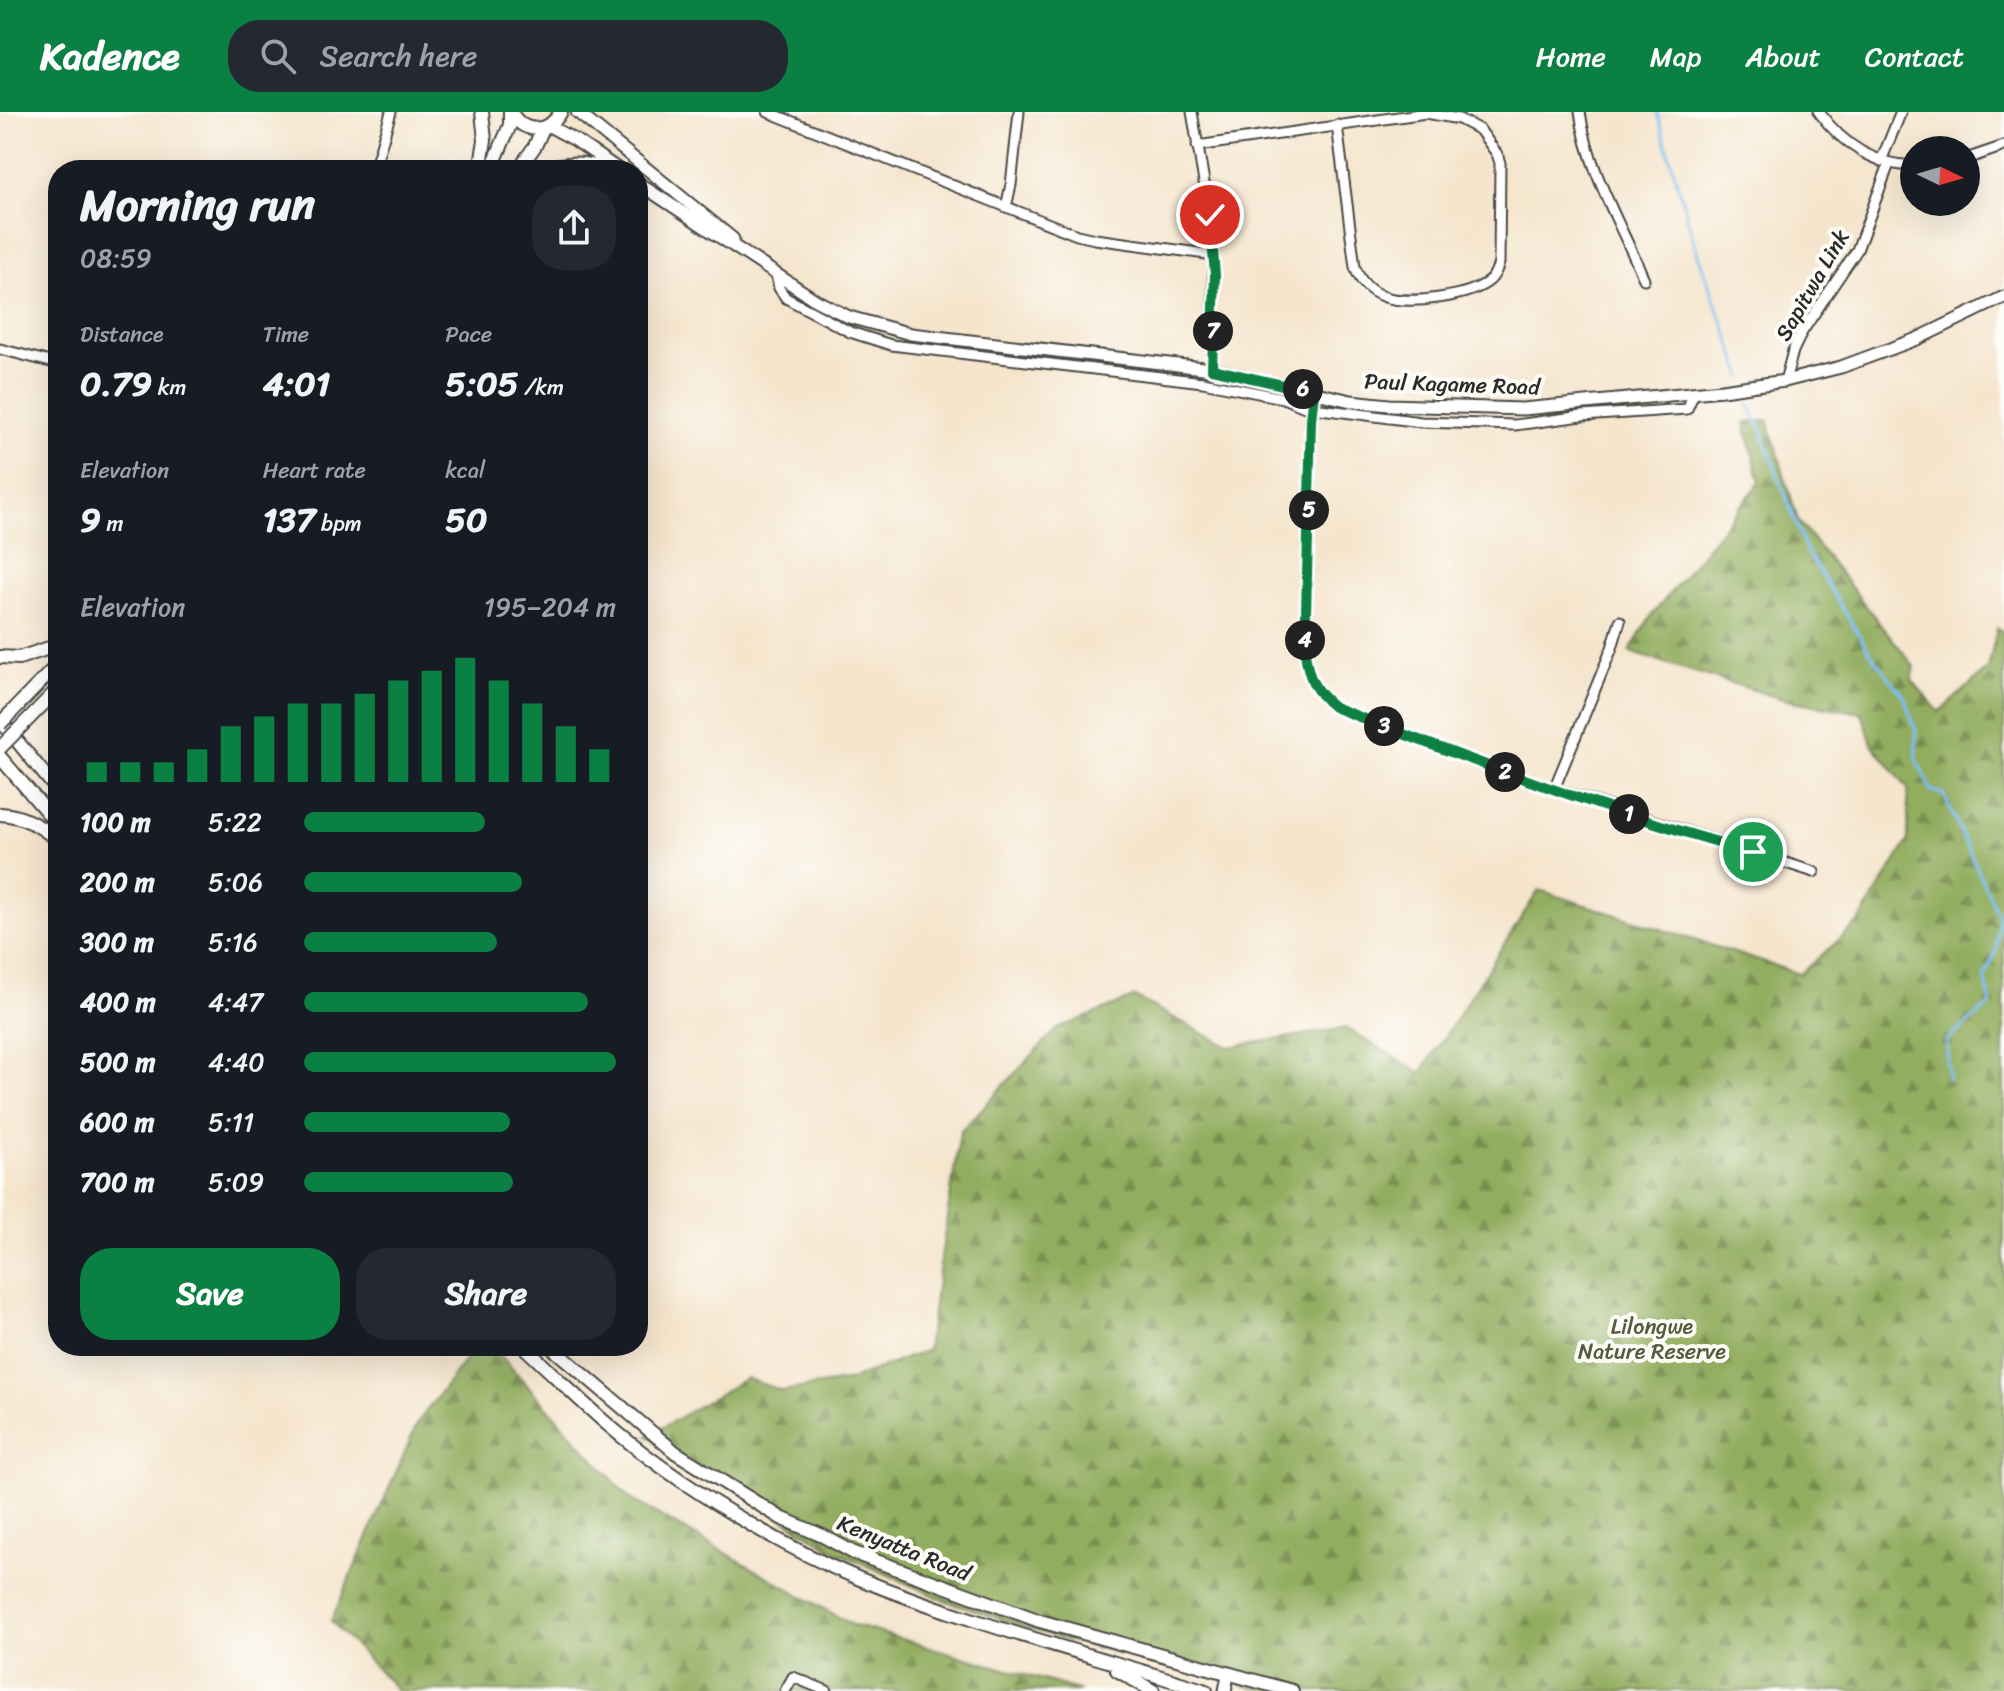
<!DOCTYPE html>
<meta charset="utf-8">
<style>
body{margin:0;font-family:Sriracha,sans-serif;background:#242831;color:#f1f3f6;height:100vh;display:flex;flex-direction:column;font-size:30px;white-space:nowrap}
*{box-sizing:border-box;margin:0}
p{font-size:26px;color:#9ea1a6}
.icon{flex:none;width:44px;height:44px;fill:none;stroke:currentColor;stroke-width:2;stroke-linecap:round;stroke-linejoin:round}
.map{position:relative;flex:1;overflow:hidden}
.sheet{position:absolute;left:48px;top:48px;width:600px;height:1196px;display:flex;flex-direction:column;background:#171b24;border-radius:32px;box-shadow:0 8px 32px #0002}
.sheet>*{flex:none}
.needle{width:52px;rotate:95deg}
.tools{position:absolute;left:1900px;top:24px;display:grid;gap:16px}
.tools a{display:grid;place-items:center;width:80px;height:80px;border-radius:50%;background:#171b24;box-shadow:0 8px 32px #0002;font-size:40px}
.pin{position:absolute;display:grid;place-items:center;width:68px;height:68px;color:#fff;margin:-34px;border:4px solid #fff;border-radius:50%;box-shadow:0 2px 8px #0007}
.km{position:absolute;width:40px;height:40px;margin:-20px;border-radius:50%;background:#222;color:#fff;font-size:22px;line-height:40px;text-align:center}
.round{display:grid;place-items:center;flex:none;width:84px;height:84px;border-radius:32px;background:#242831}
.overview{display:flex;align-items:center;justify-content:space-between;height:136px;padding:0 32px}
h1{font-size:44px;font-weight:700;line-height:60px}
.stats{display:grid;grid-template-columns:repeat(3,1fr);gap:12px;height:136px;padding:8px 32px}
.stats div{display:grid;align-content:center}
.stats b{font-size:34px;font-weight:700}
.stats small{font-size:22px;font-weight:400}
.stats p{font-size:22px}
.chart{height:224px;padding:16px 32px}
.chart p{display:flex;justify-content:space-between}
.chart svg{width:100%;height:144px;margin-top:8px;stroke:#0b8043;stroke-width:6}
.cta{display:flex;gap:16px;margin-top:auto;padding:16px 32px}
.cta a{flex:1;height:92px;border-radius:32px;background:#0b8043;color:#fff;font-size:32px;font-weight:700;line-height:92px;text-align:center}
.cta a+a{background:#242831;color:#f1f3f6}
ul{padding:0 32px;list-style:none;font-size:26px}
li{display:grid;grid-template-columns:128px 96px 1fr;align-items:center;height:60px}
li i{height:20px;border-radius:10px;background:#0b8043}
header{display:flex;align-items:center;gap:48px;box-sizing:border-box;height:112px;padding:0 40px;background:#0b8043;color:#fff}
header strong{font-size:38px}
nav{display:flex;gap:44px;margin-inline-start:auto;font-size:28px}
.search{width:560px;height:72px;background:#242831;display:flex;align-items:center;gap:20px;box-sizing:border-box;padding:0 28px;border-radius:32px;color:#9ea1a6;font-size:30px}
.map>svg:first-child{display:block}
</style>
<header>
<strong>Kadence</strong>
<div class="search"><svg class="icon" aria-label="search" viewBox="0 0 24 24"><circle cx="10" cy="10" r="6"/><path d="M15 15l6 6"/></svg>Search here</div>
<nav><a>Home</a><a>Map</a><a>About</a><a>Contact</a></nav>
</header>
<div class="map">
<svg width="2004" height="1579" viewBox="0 0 2004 1579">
<defs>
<pattern id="forest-firs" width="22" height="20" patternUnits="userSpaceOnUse" patternTransform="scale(2)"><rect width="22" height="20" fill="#92ad5f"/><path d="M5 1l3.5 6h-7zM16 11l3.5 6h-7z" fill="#778d4f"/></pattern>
</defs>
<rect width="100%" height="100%" fill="#fdfcf7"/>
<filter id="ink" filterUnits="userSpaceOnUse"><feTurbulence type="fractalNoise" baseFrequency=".0125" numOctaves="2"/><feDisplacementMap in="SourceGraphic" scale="16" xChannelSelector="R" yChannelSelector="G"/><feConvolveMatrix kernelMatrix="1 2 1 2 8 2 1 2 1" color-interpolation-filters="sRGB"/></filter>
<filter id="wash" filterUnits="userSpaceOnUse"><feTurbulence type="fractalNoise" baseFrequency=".006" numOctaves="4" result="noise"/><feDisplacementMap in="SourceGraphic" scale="32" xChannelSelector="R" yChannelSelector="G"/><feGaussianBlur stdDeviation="1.8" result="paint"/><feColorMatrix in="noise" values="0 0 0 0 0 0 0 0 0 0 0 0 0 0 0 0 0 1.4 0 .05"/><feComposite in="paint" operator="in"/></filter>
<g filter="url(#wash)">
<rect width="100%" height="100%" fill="#f5e5cd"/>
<!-- forest -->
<g fill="url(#forest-firs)" stroke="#5e6c45" stroke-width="2">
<polygon points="1768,308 1798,409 1915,555 1912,568 1939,600 1988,557 1997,516 2004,520 2004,1579 1267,1579 1058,1526 944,1488 837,1440 648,1324 746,1266 782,1279 851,1268 927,1238 960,1020 1057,917 1135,885 1229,935 1346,916 1421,961 1539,778 1800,862 1859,810 1908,729 1908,677 1872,632 1862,601 1786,588 1629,540 1649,507 1760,370 1745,311"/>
<polygon points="476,1234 492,1234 629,1386 853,1513 1081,1579 398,1579 331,1509 418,1310"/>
</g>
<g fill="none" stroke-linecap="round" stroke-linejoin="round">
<!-- stream -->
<g stroke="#7cbff2" stroke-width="3">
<polyline points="1657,0 1696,137 1743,265"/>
<polyline points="1749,292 1761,317 1806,438 1873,545 1904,584 1916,620 1917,649 1931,678 1944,683 1999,805 1996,840 1985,864 1991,892 1947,928 1948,967"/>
</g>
</g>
</g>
<g filter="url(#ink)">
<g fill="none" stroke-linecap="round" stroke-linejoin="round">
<!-- minor casing -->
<g stroke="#494743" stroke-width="13">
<g id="minor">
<polyline points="768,0 1077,123 1095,127 1214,143"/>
<polyline points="1192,0 1214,128 1212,257"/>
<path d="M1580 0C1588 58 1621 113 1644 167"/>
<path d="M1819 0C1842 32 1874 53 1914 54"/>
<path d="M1197 34 1426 1 1459 7 1480 18 1497 42 1500 51 1499 151C1497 158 1495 163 1490 168 1471 185 1409 193 1385 185 1370 180 1360 170 1355 155L1337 13"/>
<polyline points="1966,47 2004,34"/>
<polyline points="1881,49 1901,0"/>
<polyline points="374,58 391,0"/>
<polyline points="1006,95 1011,73 1019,0"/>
<polyline points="776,163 779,176 786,186 850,220 891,233 1203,270 1283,286 1305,295 1421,310 1515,313 1582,304 1687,297 1694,281"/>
<polyline points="0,237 58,252"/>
<polyline points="1785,269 1793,239 1802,220 1857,138 1889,52"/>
<path d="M1314 280 1311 308 1305 540C1308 565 1314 579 1334 595L1508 662 1814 760"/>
<polyline points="1554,677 1612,536 1620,509"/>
<polyline points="785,1579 793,1565 827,1579"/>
</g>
</g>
<!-- tertiary casing -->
<g stroke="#494743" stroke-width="15">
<g id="tertiary">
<polyline points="577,0 733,127"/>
<polyline points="549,14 575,28 619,58"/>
<polyline points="638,71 817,189 849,205 911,222 1212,257 1351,289 1389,293 1523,297 1722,278 1785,269 1841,255 1917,227 2004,185"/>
<polyline points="1225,1579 1228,1563"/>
</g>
</g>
<!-- secondary casing -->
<g stroke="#494743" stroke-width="16">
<g id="secondary">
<path d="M511 0C523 22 548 22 561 0"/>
<polyline points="480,58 485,28 482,0"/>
<polyline points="491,58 510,13 510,0"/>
<polyline points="518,58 535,34 543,16"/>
<path d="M542 58C563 50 586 49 607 58"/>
<polyline points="638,72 641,73"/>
<polyline points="0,545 19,546 58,533"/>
<polyline points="0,608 58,679"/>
<polyline points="0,645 58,713"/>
<path d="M0 702C23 703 40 714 58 728"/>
<path d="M523 1234C551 1260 578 1287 607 1312 677 1372 775 1432 860 1467 973 1513 1091 1542 1206 1579"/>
<polyline points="550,1234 675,1340 781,1406 823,1424 854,1441 1040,1509 1292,1579"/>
<polyline points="1117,1558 1153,1579"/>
</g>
</g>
<!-- minor -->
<use href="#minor" stroke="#fff" stroke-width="9"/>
<!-- tertiary -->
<use href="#tertiary" stroke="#fff" stroke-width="11"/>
<!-- secondary -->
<use href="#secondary" stroke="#fff" stroke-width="12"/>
<!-- secondary-bridge casing -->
<g stroke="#494743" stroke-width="16" stroke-linecap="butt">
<g id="secondary-bridge">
<polyline points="0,612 58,552"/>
<polyline points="0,636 58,577"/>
</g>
</g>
<!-- secondary-bridge -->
<use href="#secondary-bridge" stroke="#fff" stroke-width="12"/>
</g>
</g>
<g fill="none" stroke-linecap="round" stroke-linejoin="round" filter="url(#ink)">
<!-- route casing -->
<g stroke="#fff" stroke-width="16">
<path id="route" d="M1210 103 1215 163 1212 257 1314 280 1311 308 1305 540C1308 565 1314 579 1334 595 1471 649 1611 701 1753 740"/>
</g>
<!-- route -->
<use href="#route" stroke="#0b8043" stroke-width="10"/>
</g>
<g text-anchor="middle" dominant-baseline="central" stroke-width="8" stroke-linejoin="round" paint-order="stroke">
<!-- street labels -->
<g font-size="22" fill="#2b2b2b" stroke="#fdfcf7">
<text transform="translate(1812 173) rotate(-60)">Sapitwa Link</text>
<text transform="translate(1452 272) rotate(2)">Paul Kagame Road</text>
<text transform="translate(904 1436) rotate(22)">Kenyatta Road</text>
</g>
<!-- park labels -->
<g font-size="22" fill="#565a3e" stroke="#fdfcf7">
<text x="1652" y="1214">Lilongwe<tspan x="1652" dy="25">Nature Reserve</tspan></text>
</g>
</g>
</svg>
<div class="tools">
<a><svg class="needle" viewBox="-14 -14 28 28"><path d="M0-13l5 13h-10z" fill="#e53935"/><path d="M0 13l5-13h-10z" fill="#9ea1a6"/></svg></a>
</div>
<div class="pin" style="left:1753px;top:740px;background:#1e9e55"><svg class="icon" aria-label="arrive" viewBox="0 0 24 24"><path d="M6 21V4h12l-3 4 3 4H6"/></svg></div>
<div class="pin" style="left:1210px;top:103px;background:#d93025"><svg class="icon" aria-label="check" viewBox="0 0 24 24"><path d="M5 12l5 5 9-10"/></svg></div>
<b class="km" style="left:1629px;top:702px">1</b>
<b class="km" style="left:1505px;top:660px">2</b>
<b class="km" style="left:1384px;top:614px">3</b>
<b class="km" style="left:1305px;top:528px">4</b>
<b class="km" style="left:1309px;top:398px">5</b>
<b class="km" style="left:1303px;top:277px">6</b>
<b class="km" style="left:1213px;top:219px">7</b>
<section class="sheet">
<div class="overview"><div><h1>Morning run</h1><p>08:59</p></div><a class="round"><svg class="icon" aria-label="share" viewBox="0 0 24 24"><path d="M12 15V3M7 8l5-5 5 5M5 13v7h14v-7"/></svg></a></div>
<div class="stats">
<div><p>Distance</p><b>0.79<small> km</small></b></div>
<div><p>Time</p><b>4:01</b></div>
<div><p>Pace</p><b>5:05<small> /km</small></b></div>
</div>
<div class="stats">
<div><p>Elevation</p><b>9<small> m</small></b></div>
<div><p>Heart rate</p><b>137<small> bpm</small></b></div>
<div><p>kcal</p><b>50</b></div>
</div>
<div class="chart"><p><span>Elevation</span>195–204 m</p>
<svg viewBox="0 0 160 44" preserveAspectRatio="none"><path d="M5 44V38M15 44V38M25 44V38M35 44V34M45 44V27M55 44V24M65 44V20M75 44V20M85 44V17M95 44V13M105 44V10M115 44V6M125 44V13M135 44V20M145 44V27M155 44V34"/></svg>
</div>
<ul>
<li><b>100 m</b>5:22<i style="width:58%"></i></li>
<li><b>200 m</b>5:06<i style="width:70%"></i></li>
<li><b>300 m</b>5:16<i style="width:62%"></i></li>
<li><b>400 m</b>4:47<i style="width:91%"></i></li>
<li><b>500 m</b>4:40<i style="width:100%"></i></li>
<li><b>600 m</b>5:11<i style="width:66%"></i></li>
<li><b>700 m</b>5:09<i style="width:67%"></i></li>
</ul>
<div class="cta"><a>Save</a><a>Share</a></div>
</section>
</div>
